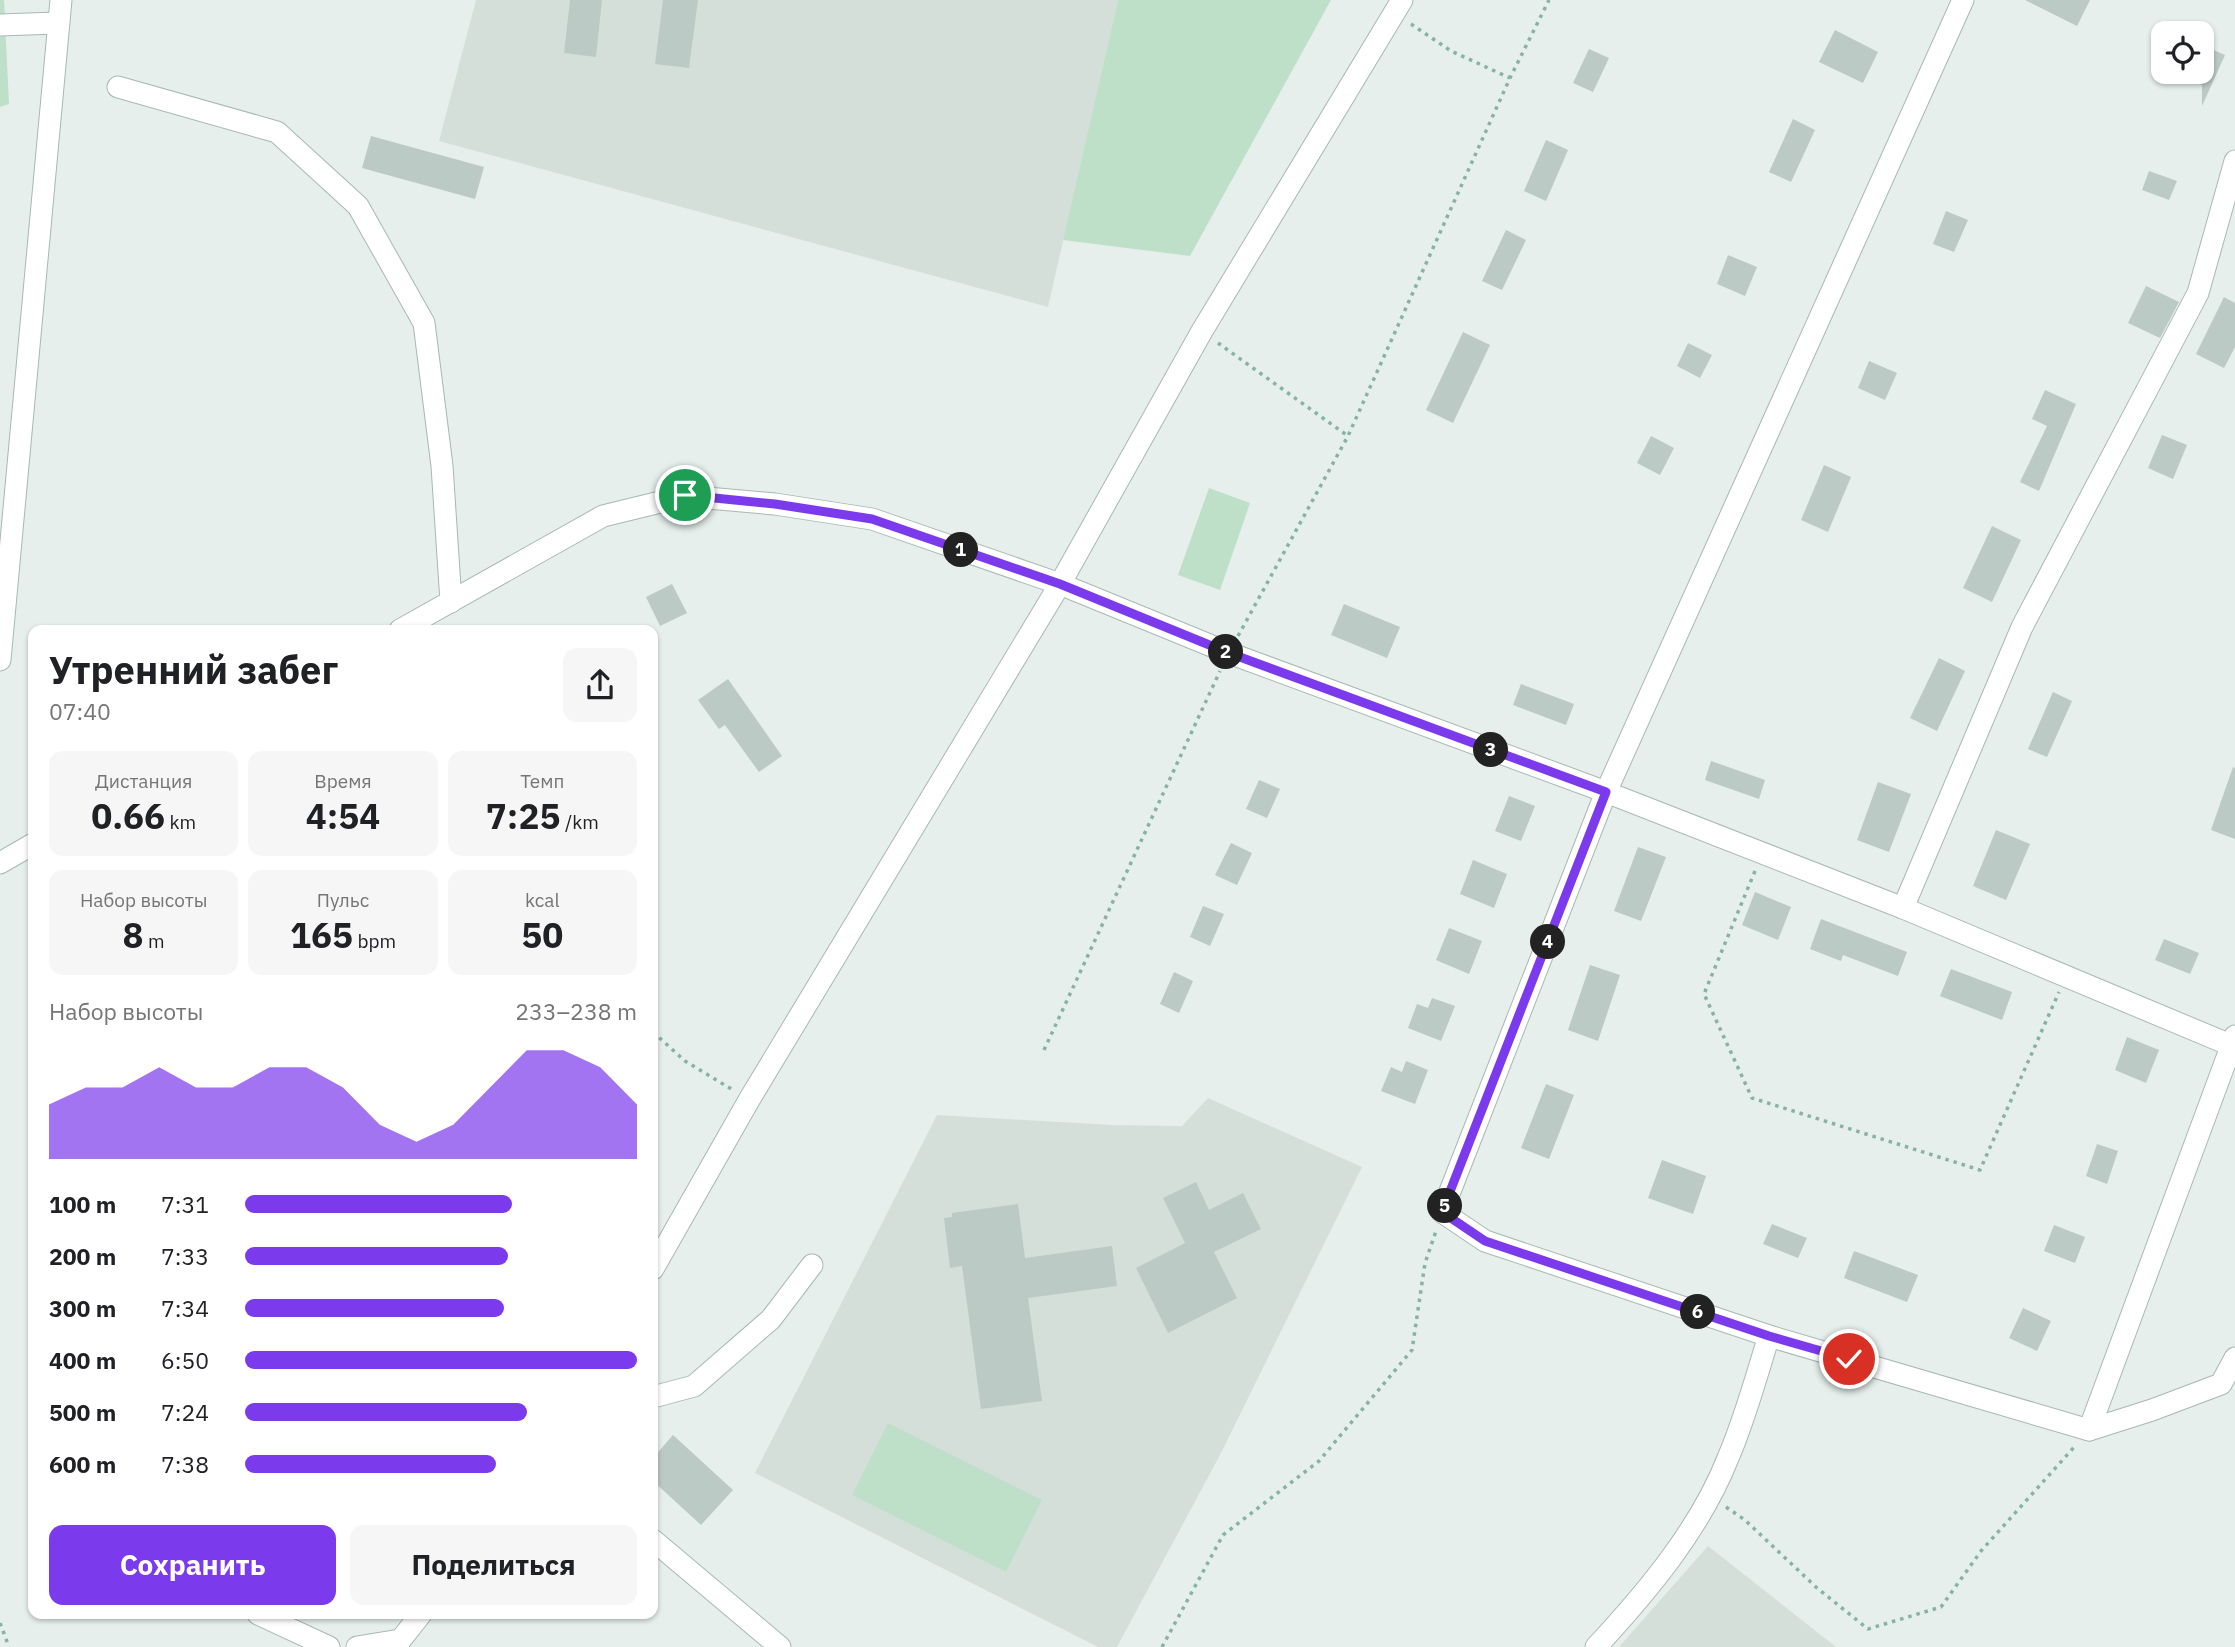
<!DOCTYPE html>
<html lang="ru">
<meta charset="utf-8">
<style>
body{margin:0;font-family:"IBM Plex Sans",sans-serif;background:#f6f6f6;color:#202124;height:100vh;display:flex;flex-direction:column;font-size:26px;white-space:nowrap}
*{box-sizing:border-box;margin:0}
p{font-size:23px;color:#757577}
.icon{flex:none;width:38px;height:38px;fill:none;stroke:currentColor;stroke-width:2;stroke-linecap:round;stroke-linejoin:round}
.map{position:relative;flex:1;overflow:hidden}
.panel{position:absolute;left:28px;top:625px;width:630px;height:994px;display:flex;flex-direction:column;background:#fff;border-radius:14px;box-shadow:0 2px 5px #0004}
.panel>*{flex:none}
.controls{position:absolute;left:2151px;top:21px;display:grid;gap:14px}
.controls a{display:grid;place-items:center;width:63px;height:63px;border-radius:14px;background:#fff;box-shadow:0 2px 5px #0004;font-size:35px}
.pin{position:absolute;display:grid;place-items:center;width:60px;height:60px;color:#fff;margin:-30px;border:4px solid #fff;border-radius:50%;box-shadow:0 2px 7px #0007}
.km{position:absolute;width:35px;height:35px;margin:-18px;border-radius:50%;background:#222;color:#fff;font-size:19px;line-height:35px;text-align:center}
.round{display:grid;place-items:center;flex:none;width:74px;height:74px;border-radius:14px;background:#f6f6f6}
.head{display:flex;align-items:center;justify-content:space-between;height:119px;padding:0 21px}
h1{font-size:38px;font-weight:800;line-height:52px}
.metrics{display:grid;grid-template-columns:repeat(3,1fr);gap:10px;height:119px;padding:7px 21px}
.metrics div{display:grid;align-content:center;border-radius:14px;background:#f6f6f6;text-align:center}
.metrics b{font-size:35px;font-weight:800}
.metrics small{font-size:19px;font-weight:400}
.metrics p{font-size:19px}
.chart{height:196px;padding:14px 21px}
.chart p{display:flex;justify-content:space-between}
.chart svg{width:100%;height:126px;margin-top:7px;fill:#7c3aed;opacity:.7}
.action{display:flex;gap:14px;margin-top:auto;padding:14px 21px}
.action a{flex:1;height:80px;border-radius:14px;background:#7c3aed;color:#fff;font-size:28px;font-weight:800;line-height:80px;text-align:center}
.action a+a{background:#f6f6f6;color:#202124}
ul{padding:0 21px;list-style:none;font-size:23px}
li{display:grid;grid-template-columns:112px 84px 1fr;align-items:center;height:52px}
li i{height:18px;border-radius:9px;background:#7c3aed}
.map>svg:first-child{display:block}
</style>
<div class="map">
<svg width="2235" height="1647" viewBox="0 0 2235 1647">
<rect width="100%" height="100%" fill="#e6efeb"/>
<!-- built -->
<g fill="#d4dfda">
<polygon points="476,0 1118,0 1048,307 439,141"/>
<polygon points="1208,1098 1362,1167 1221,1453 1117,1647 1098,1647 755,1473 937,1115 1112,1125 1182,1126"/>
<polygon points="1708,1546 1836,1647 1619,1647"/>
</g>
<!-- green -->
<g fill="#bfe0c8">
<polygon points="0,0 4,0 9,104 0,107"/>
<polygon points="1118,0 1331,0 1190,256 1063,240"/>
<polygon points="1209,488 1250,503 1220,590 1178,575"/>
<polygon points="888,1423 1042,1500 1006,1572 852,1495"/>
</g>
<!-- building -->
<g fill="#bbcac4">
<polygon points="570,0 602,0 596,57 564,53"/>
<polygon points="663,0 698,0 689,68 655,64"/>
<polygon points="2025,0 2090,0 2077,26"/>
<polygon points="1835,30 1878,52 1863,83 1819,62"/>
<polygon points="2202,45 2225,55 2202,106 2202,85 2172,72 2202,72"/>
<polygon points="1589,49 1609,58 1593,92 1573,83"/>
<polygon points="1793,119 1815,130 1791,182 1769,172"/>
<polygon points="371,136 484,167 475,199 362,168"/>
<polygon points="1546,140 1568,150 1546,201 1524,191"/>
<polygon points="2149,171 2177,181 2169,200 2142,190"/>
<polygon points="1946,211 1968,220 1954,252 1933,244"/>
<polygon points="1506,230 1526,240 1502,290 1482,281"/>
<polygon points="1728,255 1757,267 1745,296 1717,284"/>
<polygon points="2146,286 2179,302 2160,338 2128,323"/>
<polygon points="2224,297 2235,303 2235,347 2224,368 2196,354"/>
<polygon points="1463,332 1490,345 1453,423 1426,410"/>
<polygon points="1688,343 1712,355 1700,378 1677,366"/>
<polygon points="1869,361 1897,373 1885,400 1858,388"/>
<polygon points="2045,390 2076,404 2039,491 2020,482 2047,426 2032,419"/>
<polygon points="2162,435 2187,445 2173,479 2148,468"/>
<polygon points="1651,436 1674,448 1660,475 1637,463"/>
<polygon points="1824,465 1851,477 1828,532 1801,520"/>
<polygon points="1992,526 2021,540 1992,602 1963,588"/>
<polygon points="672,584 687,613 660,626 646,597"/>
<polygon points="1344,604 1400,627 1387,658 1331,635"/>
<polygon points="1939,658 1965,671 1937,731 1910,718"/>
<polygon points="728,679 782,756 759,772 725,725 719,729 698,700"/>
<polygon points="1521,684 1574,704 1566,725 1513,705"/>
<polygon points="2053,692 2072,701 2047,757 2028,749"/>
<polygon points="1711,761 1765,780 1759,799 1705,780"/>
<polygon points="2233,767 2235,768 2235,839 2211,830"/>
<polygon points="1259,780 1280,789 1267,818 1246,809"/>
<polygon points="1878,782 1911,794 1889,852 1857,840"/>
<polygon points="1509,796 1535,806 1521,841 1495,831"/>
<polygon points="1996,830 2030,844 2006,900 1973,886"/>
<polygon points="1231,843 1252,853 1237,885 1215,875"/>
<polygon points="1638,847 1666,857 1641,921 1614,911"/>
<polygon points="1473,860 1507,874 1494,908 1460,894"/>
<polygon points="1755,892 1791,907 1778,940 1742,925"/>
<polygon points="1203,906 1224,914 1210,946 1190,937"/>
<polygon points="1821,919 1907,952 1898,976 1843,955 1841,961 1810,949"/>
<polygon points="1449,928 1482,941 1469,974 1436,960"/>
<polygon points="2164,939 2199,953 2190,974 2155,960"/>
<polygon points="1590,965 1620,975 1598,1041 1568,1030"/>
<polygon points="1951,969 2012,992 2002,1020 1940,996"/>
<polygon points="1174,972 1193,981 1179,1013 1160,1004"/>
<polygon points="1432,998 1455,1006 1441,1041 1408,1028 1417,1004 1428,1008"/>
<polygon points="2127,1037 2159,1050 2146,1083 2115,1070"/>
<polygon points="1406,1061 1428,1070 1415,1104 1381,1091 1391,1067 1402,1072"/>
<polygon points="1546,1084 1574,1095 1549,1159 1521,1148"/>
<polygon points="2097,1144 2118,1151 2107,1184 2086,1176"/>
<polygon points="1662,1160 1706,1176 1693,1214 1648,1198"/>
<polygon points="1196,1182 1209,1210 1243,1193 1261,1229 1214,1252 1237,1298 1168,1333 1136,1268 1185,1243 1163,1198"/>
<polygon points="1018,1204 1025,1258 1112,1246 1117,1286 1028,1298 1042,1401 981,1409 962,1266 950,1268 944,1218 952,1217 952,1213"/>
<polygon points="1772,1224 1807,1238 1798,1258 1763,1244"/>
<polygon points="2054,1225 2085,1237 2075,1263 2044,1251"/>
<polygon points="1854,1251 1918,1275 1907,1302 1844,1278"/>
<polygon points="2023,1308 2051,1321 2037,1351 2009,1338"/>
<polygon points="673,1435 733,1490 701,1525 653,1481 653,1458"/>
</g>
<g fill="none" stroke-linecap="round" stroke-linejoin="round">
<!-- minor casing -->
<g stroke="#a8b8b2" stroke-width="23">
<g id="minor">
<polyline points="1963,0 1606,792 1442,1212 1485,1241 1769,1336 2089,1430 2152,1410 2221,1384 2235,1358"/>
<polyline points="0,25 57,23"/>
<polyline points="118,87 277,132 358,206 424,323 442,466 451,602"/>
<polyline points="400,630 603,516 685,496 775,504 872,519 1060,584 1229,653 1606,792 1903,908 2235,1047"/>
<polyline points="0,660 61,0"/>
<polyline points="0,863 33,844"/>
<polyline points="1903,908 2022,627 2198,293 2235,161"/>
<polyline points="653,1269 749,1100 1060,584 1202,331 1402,0"/>
<polyline points="653,1397 694,1386 771,1319 812,1265"/>
<polyline points="2089,1430 2235,1036"/>
<polyline points="653,1540 780,1647"/>
<polyline points="258,1614 329,1647"/>
<polyline points="357,1647 400,1640"/>
<polyline points="395,1647 421,1614"/>
<path d="M1596 1647C1647 1592 1700 1529 1728 1458 1745 1419 1756 1377 1769 1336"/>
</g>
</g>
<!-- path -->
<g stroke="#86b3a5" stroke-width="3.5" stroke-dasharray="3.5 5" stroke-linecap="butt">
<polyline points="1411,24 1451,51 1510,78"/>
<polyline points="1218,343 1348,436"/>
<polyline points="1238,636 1348,436 1510,78 1549,0"/>
<polyline points="1755,871 1704,994 1752,1098 1980,1170 2059,992"/>
<polyline points="653,1032 685,1061 733,1090"/>
<polyline points="1044,1050 1220,671"/>
<polyline points="1726,1507 1745,1520 1817,1588 1868,1629 1941,1607 1981,1551 2076,1445"/>
<polyline points="0,1623 9,1647"/>
<polyline points="1162,1647 1223,1535 1319,1461 1412,1350 1425,1263 1436,1231"/>
</g>
<!-- minor -->
<use href="#minor" stroke="#fff" stroke-width="21"/>
</g>
<g fill="none" stroke-linecap="round" stroke-linejoin="round">
<!-- route casing -->
<g stroke="#fff" stroke-width="14">
<polyline id="route" points="685,495 775,504 872,519 1060,584 1229,653 1606,792 1442,1212 1485,1241 1769,1336 1849,1359"/>
</g>
<!-- route -->
<use href="#route" stroke="#7c3aed" stroke-width="9"/>
</g>
</svg>
<div class="controls">
<a><svg class="icon" aria-label="locate" viewBox="0 0 24 24"><circle cx="12" cy="12" r="6"/><path d="M12 2v4M12 18v4M2 12h4M18 12h4"/></svg></a>
</div>
<div class="pin" style="left:685px;top:495px;background:#1e9e55"><svg class="icon" aria-label="arrive" viewBox="0 0 24 24"><path d="M6 21V4h12l-3 4 3 4H6"/></svg></div>
<div class="pin" style="left:1849px;top:1359px;background:#d93025"><svg class="icon" aria-label="check" viewBox="0 0 24 24"><path d="M5 12l5 5 9-10"/></svg></div>
<b class="km" style="left:961px;top:550px">1</b>
<b class="km" style="left:1226px;top:652px">2</b>
<b class="km" style="left:1491px;top:750px">3</b>
<b class="km" style="left:1548px;top:942px">4</b>
<b class="km" style="left:1445px;top:1206px">5</b>
<b class="km" style="left:1698px;top:1312px">6</b>
<section class="panel">
<div class="head"><div><h1>Утренний забег</h1><p>07:40</p></div><a class="round"><svg class="icon" aria-label="share" viewBox="0 0 24 24"><path d="M12 15V3M7 8l5-5 5 5M5 13v7h14v-7"/></svg></a></div>
<div class="metrics">
<div><p>Дистанция</p><b>0.66<small> km</small></b></div>
<div><p>Время</p><b>4:54</b></div>
<div><p>Темп</p><b>7:25<small> /km</small></b></div>
</div>
<div class="metrics">
<div><p>Набор высоты</p><b>8<small> m</small></b></div>
<div><p>Пульс</p><b>165<small> bpm</small></b></div>
<div><p>kcal</p><b>50</b></div>
</div>
<div class="chart"><p><span>Набор высоты</span>233–238 m</p>
<svg viewBox="0 0 160 44" preserveAspectRatio="none"><path d="M0 44V25L10 19L20 19L30 12L40 19L50 19L60 12L70 12L80 19L90 32L100 38L110 32L120 19L130 6L140 6L150 12L160 25V44z"/></svg>
</div>
<ul>
<li><b>100 m</b>7:31<i style="width:68%"></i></li>
<li><b>200 m</b>7:33<i style="width:67%"></i></li>
<li><b>300 m</b>7:34<i style="width:66%"></i></li>
<li><b>400 m</b>6:50<i style="width:100%"></i></li>
<li><b>500 m</b>7:24<i style="width:72%"></i></li>
<li><b>600 m</b>7:38<i style="width:64%"></i></li>
</ul>
<div class="action"><a>Сохранить</a><a>Поделиться</a></div>
</section>
</div>
